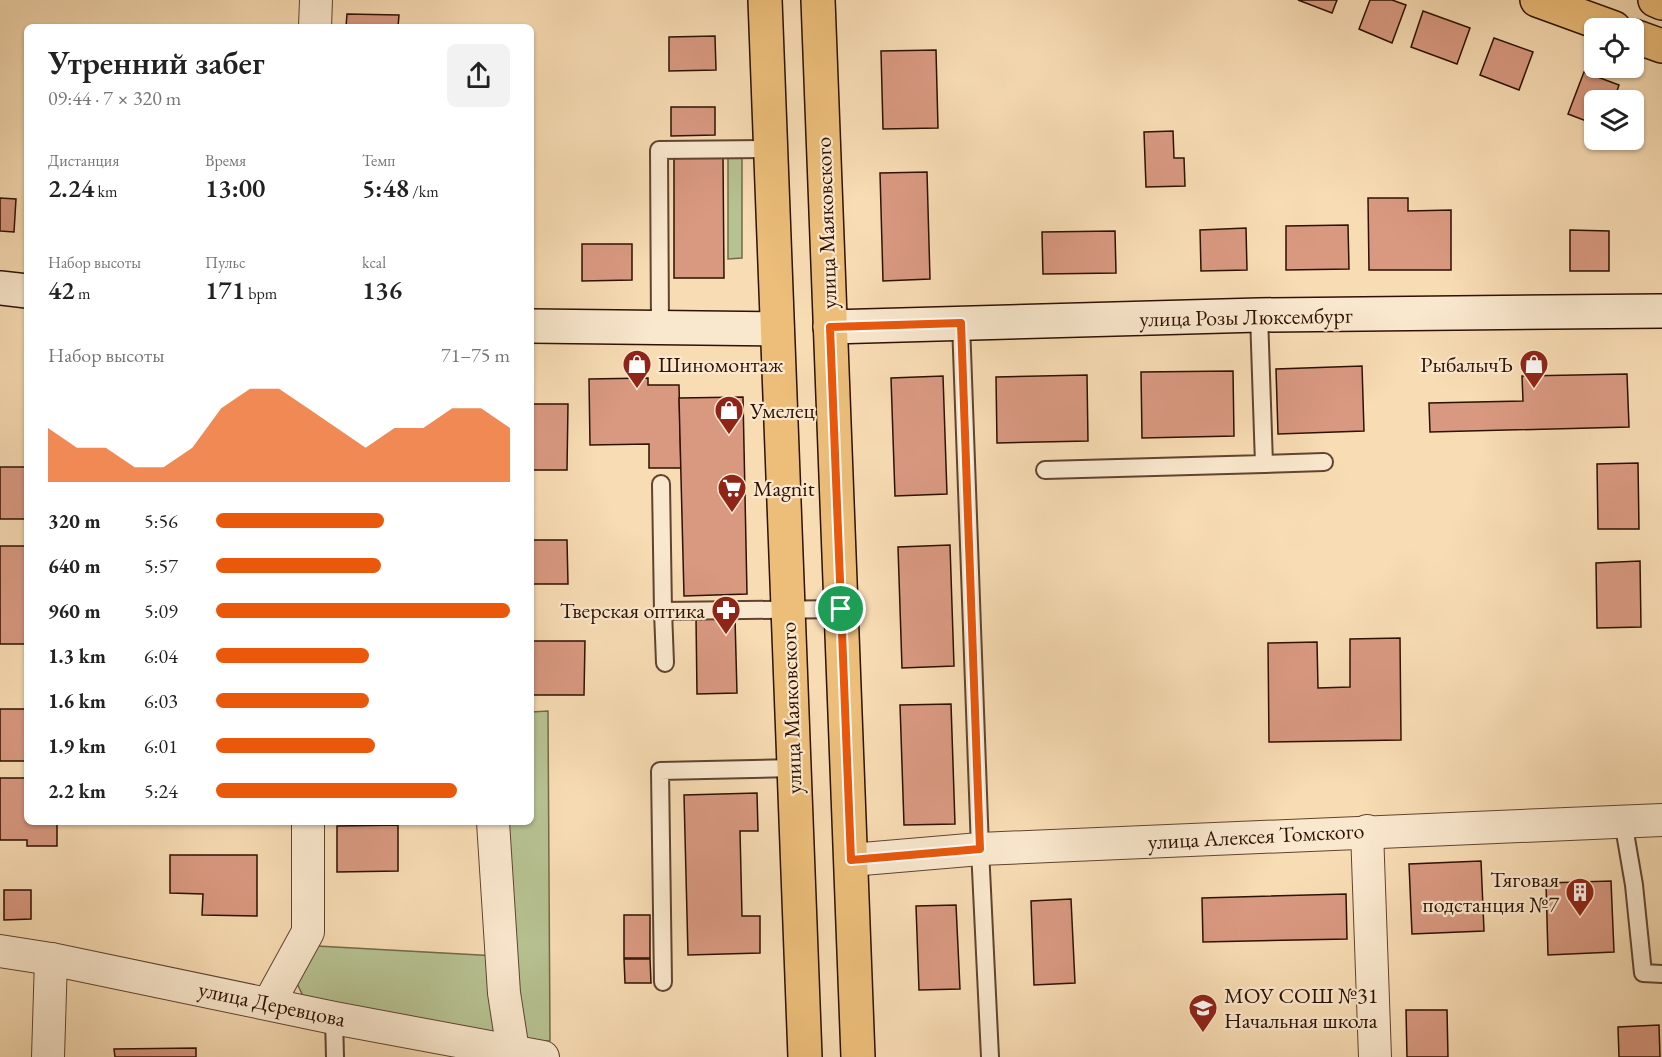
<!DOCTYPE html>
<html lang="ru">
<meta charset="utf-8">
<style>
body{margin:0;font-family:"EB Garamond",serif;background:#f2f2f2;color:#222;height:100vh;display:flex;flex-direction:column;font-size:22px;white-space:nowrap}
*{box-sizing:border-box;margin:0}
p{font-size:20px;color:#767676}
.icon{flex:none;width:33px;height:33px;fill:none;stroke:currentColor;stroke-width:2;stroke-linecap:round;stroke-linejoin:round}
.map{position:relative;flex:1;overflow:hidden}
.details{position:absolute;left:24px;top:24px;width:510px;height:801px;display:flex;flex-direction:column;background:#fff;border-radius:9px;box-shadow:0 2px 4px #0004}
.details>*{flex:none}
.buttons{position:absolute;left:1584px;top:18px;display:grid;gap:12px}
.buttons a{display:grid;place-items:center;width:60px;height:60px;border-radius:9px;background:#fff;box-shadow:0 2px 4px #0004;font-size:30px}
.pin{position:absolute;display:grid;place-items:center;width:51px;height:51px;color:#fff;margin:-26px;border:3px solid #fff;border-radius:50%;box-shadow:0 2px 6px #0007}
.round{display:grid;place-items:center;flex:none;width:63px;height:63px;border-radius:9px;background:#f2f2f2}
.headline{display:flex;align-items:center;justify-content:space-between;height:102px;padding:0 24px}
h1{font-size:33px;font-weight:600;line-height:45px}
.stats{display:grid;grid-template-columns:repeat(3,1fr);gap:9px;height:102px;padding:6px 24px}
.stats div{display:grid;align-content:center}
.stats b{font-size:26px;font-weight:600}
.stats small{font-size:16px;font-weight:400}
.stats p{font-size:16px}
.chart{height:168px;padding:12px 24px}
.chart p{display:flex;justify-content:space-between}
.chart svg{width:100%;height:108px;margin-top:6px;fill:#ea580c;opacity:.7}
ul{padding:0 24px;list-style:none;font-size:20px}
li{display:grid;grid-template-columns:96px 72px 1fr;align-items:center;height:45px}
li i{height:15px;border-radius:8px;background:#ea580c}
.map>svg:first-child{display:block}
</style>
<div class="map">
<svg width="1662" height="1057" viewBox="0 0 1662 1057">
<rect width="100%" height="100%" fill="#f8dcb4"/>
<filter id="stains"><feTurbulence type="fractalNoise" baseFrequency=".00333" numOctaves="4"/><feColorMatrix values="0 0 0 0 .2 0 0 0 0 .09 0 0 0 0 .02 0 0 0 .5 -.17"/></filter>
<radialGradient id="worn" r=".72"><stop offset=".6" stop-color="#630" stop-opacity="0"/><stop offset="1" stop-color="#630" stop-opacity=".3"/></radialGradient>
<!-- green -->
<g fill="#b7c292" stroke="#726a4a" stroke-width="1.5">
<polygon points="728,158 742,158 742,258 728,259"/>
<polygon points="548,711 550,1041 520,1040 498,822 531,822 531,712"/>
<polygon points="317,946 497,956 504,1036 304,998 294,977"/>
</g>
<!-- building -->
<g fill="#d99981" stroke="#2d1103" stroke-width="1.5">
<polygon points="1298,0 1337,0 1332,13"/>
<polygon points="1370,0 1392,0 1406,5 1392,43 1359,29"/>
<polygon points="1423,11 1470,28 1457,64 1411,47"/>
<polygon points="347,14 399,15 398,27 346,27"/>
<polygon points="715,36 716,70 669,71 669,37"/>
<polygon points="1494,38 1533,52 1519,90 1480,75"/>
<polygon points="936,50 938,128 883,129 881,51"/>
<polygon points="1584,72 1619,85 1614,100 1594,100 1594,124 1568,114"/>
<polygon points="671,107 715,107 715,135 671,136"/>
<polygon points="1173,131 1174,158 1184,158 1185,186 1146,187 1144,132"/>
<polygon points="674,156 723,157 724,278 674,278"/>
<polygon points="927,172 930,279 883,281 880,173"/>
<polygon points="0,198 16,199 14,232 0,231"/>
<polygon points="1368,198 1408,198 1408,211 1451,210 1451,270 1369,270"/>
<polygon points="1348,225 1349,269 1286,270 1286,226"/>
<polygon points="1246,228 1247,270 1201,271 1200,230"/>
<polygon points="1570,230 1609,231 1609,271 1570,271"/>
<polygon points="1115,231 1116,273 1043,274 1042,232"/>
<polygon points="582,244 632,244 632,280 582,281"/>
<polygon points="1362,366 1364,431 1278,434 1276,369"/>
<polygon points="1233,371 1234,436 1142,438 1141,372"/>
<polygon points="1627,374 1629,427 1430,432 1429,403 1523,401 1522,376"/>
<polygon points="1087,375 1088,441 997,443 996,377"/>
<polygon points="943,376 947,494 895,496 891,378"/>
<polygon points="648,378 648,385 679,385 681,468 649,468 649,444 590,445 589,379"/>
<polygon points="743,397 747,594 684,596 679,398"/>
<polygon points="531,404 568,404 567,470 531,470"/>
<polygon points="1638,463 1639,529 1598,529 1597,464"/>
<rect x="0" y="467" width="27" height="52"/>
<polygon points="531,540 567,540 568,584 531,584"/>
<polygon points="950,545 954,666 902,668 898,547"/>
<rect x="0" y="546" width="27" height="98"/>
<polygon points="1640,561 1641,627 1597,628 1596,563"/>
<polygon points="696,618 735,618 737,693 697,694"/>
<polygon points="1400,638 1401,740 1269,742 1268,643 1317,642 1318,688 1350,687 1350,639"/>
<polygon points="533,641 585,641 584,695 533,695"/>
<polygon points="951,704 955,824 904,825 900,705"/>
<rect x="0" y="709" width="27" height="52"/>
<polygon points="0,778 27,778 27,822 57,822 57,846 27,846 27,840 0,840"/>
<polygon points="757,793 758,831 740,831 742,916 760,916 760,953 688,955 684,795"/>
<polygon points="398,825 398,871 337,872 337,826"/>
<polygon points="170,855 257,855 257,916 202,915 203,894 170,893"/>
<polygon points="1481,861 1484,931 1412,934 1409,864"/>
<polygon points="1611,881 1614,952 1548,955 1546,883"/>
<polygon points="4,890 31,890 31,919 4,920"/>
<polygon points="1346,894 1347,939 1203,942 1202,898"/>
<polygon points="1071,899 1075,983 1034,985 1031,901"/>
<polygon points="956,905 960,989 919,990 916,906"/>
<rect x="624" y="915" width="26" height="43"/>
<polygon points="624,959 650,959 651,983 625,983"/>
<polygon points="1406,1010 1447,1010 1448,1057 1407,1057"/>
<polygon points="1659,1025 1660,1057 1619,1057 1618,1027"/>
<polygon points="196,1048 196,1057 115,1057 114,1049"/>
</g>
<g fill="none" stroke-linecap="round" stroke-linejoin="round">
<!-- lane casing -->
<g stroke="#60442f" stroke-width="20">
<g id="lane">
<polyline points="961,323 980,849 990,1057"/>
<polyline points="660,328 659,150 770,149"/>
<polyline points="1264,464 1324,462"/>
<polyline points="1045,470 1264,464 1259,315"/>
<polyline points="661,484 663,611 841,609"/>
<polyline points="663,611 665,663"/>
<polyline points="1623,821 1634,885 1643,973 1662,974"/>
<polyline points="663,982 660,771 794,768"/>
<polyline points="334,1018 335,1057"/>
</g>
</g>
<!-- street casing -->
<g stroke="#60442f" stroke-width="34">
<g id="street">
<polyline points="315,27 316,0"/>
<polyline points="493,822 504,993 513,1051"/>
<polyline points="1367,831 1375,1057"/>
<polyline points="851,860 980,849 1662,820"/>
<polyline points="0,951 51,959 334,1018 543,1057"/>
<polyline points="269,1003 308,932 308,822"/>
<polyline points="48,1057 51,959"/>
</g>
</g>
<!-- secondary casing -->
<g stroke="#2d1103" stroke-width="36">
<g id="secondary">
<polyline points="0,288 27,291"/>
<polyline points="531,326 777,329"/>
<polyline points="830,327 1259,315 1662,311"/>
</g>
</g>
<!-- primary casing -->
<g stroke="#2d1103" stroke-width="36">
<g id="primary">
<polyline points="765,0 805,1057"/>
<polyline points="818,0 858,1057"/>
<polyline points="1537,0 1614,28"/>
<polyline points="1655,0 1662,3"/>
<polyline points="1634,36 1662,46"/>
</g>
</g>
<!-- lane -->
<use href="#lane" stroke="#fae8ce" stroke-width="16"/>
<!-- street -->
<use href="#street" stroke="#fae8ce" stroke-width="32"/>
<!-- secondary -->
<use href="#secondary" stroke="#fae8ce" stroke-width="33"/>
<!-- primary -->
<use href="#primary" stroke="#ecbe7a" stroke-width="33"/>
</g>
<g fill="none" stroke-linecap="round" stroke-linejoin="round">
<!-- route casing -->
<g stroke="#fff" stroke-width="12">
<polygon id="route" points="961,323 980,849 851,860 830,327"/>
</g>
<!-- route -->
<use href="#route" stroke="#ea580c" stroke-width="8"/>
</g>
<!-- icons -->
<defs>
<g id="shop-pin" transform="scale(1.5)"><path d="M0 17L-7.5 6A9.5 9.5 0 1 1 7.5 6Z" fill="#8f2418" stroke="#fae8ce"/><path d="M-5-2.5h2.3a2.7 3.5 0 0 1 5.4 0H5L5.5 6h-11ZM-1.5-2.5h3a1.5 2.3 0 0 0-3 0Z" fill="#fff"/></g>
<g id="supermarket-pin" transform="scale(1.5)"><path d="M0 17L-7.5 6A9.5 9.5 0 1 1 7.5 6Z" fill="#8f2418" stroke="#fae8ce"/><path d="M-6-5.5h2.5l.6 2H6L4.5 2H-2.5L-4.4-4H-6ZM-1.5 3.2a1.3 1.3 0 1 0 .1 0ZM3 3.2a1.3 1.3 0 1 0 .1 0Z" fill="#fff"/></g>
<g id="pharmacy-pin" transform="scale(1.5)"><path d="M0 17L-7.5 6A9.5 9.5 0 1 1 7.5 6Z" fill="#8f2418" stroke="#fae8ce"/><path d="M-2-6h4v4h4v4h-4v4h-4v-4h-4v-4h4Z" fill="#fff"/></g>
<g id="building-pin" transform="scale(1.5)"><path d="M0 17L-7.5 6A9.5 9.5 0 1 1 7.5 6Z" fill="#8f2418" stroke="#fae8ce"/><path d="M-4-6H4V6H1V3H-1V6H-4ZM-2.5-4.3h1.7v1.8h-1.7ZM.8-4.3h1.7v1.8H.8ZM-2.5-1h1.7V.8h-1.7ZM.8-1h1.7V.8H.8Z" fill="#fff"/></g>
<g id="school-pin" transform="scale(1.5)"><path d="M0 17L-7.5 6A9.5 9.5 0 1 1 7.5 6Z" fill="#8f2418" stroke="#fae8ce"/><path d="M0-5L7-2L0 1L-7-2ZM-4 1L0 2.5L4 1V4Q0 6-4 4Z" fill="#fff"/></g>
</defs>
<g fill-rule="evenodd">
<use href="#shop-pin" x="637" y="364"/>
<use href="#shop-pin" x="1534" y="364"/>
<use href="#shop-pin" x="729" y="410"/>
<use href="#supermarket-pin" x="732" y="488"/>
<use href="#pharmacy-pin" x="726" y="610"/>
<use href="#building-pin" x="1580" y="892"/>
<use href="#school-pin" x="1203" y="1008"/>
</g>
<g text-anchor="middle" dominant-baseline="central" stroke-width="4.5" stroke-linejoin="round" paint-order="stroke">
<!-- street labels -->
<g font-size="22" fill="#2d1103" stroke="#fae8ce">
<text transform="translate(826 223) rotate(-92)">улица Маяковского</text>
<text transform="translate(1246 317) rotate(-1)">улица Розы Люксембург</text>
<text transform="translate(791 708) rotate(-92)">улица Маяковского</text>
<text transform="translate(1256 836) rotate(-3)">улица Алексея Томского</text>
<text transform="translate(272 1004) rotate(12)">улица Деревцова</text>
</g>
<!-- poi labels -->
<g font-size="22" fill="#2d1103" stroke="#fae8ce" text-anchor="start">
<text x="658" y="364">Шиномонтаж</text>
<text x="1513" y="364" text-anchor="end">РыбалычЪ</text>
<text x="750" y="410">Умелец</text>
<text x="753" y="488">Magnit</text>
<text x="705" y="610" text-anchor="end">Тверская оптика</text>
<text x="1559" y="879" text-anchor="end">Тяговая<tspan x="1559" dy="25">подстанция №7</tspan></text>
<text x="1224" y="995">МОУ СОШ №31<tspan x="1224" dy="25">Начальная школа</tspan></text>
</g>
</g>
<rect width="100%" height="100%" filter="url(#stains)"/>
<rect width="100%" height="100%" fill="url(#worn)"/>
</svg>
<div class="buttons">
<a><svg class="icon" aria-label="locate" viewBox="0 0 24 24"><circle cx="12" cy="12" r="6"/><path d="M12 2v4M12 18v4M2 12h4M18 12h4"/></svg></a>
<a><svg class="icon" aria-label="layers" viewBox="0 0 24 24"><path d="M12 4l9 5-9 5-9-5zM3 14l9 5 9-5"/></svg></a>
</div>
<div class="pin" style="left:841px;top:609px;background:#1e9e55"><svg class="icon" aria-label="arrive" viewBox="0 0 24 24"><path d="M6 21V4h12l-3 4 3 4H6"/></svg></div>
<section class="details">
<div class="headline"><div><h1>Утренний забег</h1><p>09:44 · 7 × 320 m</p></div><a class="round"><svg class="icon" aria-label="share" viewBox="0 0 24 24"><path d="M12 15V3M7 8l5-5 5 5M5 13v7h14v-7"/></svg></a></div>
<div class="stats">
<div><p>Дистанция</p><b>2.24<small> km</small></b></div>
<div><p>Время</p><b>13:00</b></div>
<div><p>Темп</p><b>5:48<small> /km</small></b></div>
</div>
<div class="stats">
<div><p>Набор высоты</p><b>42<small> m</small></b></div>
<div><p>Пульс</p><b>171<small> bpm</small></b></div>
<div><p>kcal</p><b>136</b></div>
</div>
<div class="chart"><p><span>Набор высоты</span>71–75 m</p>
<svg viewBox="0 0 160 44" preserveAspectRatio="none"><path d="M0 44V22L10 30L20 30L30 38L40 38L50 30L60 14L70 6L80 6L90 14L100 22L110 30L120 22L130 22L140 14L150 14L160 22V44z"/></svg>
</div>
<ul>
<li><b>320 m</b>5:56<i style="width:57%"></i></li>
<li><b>640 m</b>5:57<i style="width:56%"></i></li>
<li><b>960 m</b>5:09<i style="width:100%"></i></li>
<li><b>1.3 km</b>6:04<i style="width:52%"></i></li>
<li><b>1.6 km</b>6:03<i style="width:52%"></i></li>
<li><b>1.9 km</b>6:01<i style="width:54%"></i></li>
<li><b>2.2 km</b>5:24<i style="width:82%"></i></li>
</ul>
</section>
</div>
